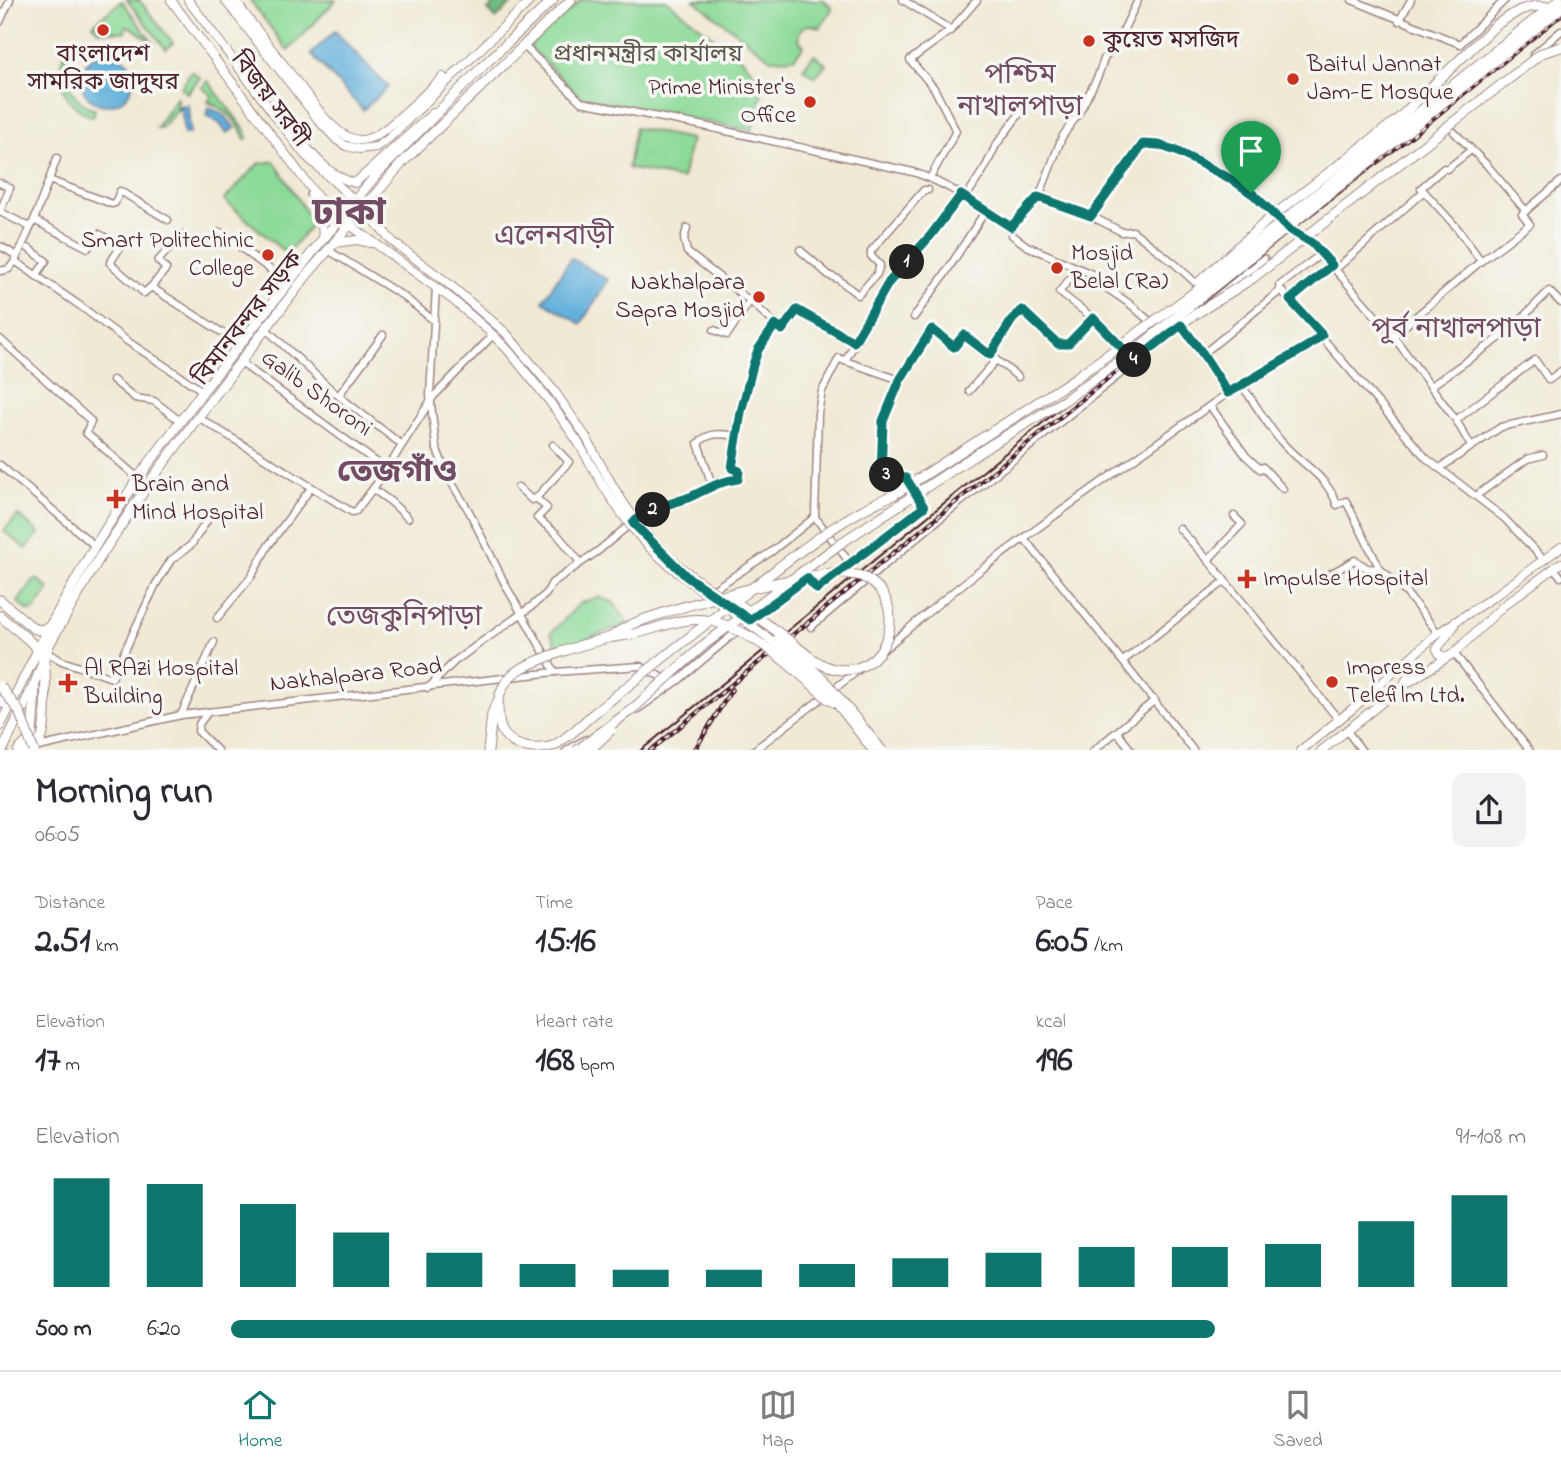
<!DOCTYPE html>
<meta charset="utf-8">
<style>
body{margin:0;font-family:"Indie Flower","Noto Sans Bengali",sans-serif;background:#f2f2f3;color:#2b2b33;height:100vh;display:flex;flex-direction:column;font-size:26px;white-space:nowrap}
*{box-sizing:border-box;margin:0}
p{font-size:23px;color:#7c7c81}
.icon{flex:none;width:38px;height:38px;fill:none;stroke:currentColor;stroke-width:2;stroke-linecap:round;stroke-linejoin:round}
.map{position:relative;height:750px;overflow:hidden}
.panel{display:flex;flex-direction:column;background:#fff;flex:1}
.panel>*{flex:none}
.pin{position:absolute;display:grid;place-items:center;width:60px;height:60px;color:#fff;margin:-72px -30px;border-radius:50% 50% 50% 0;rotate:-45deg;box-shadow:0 0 7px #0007}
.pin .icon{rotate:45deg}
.km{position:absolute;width:35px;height:35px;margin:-18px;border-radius:50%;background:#222;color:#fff;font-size:19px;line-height:35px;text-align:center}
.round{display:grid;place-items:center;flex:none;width:74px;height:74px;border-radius:14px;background:#f2f2f3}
.headline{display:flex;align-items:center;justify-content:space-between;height:119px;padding:0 35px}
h1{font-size:38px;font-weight:700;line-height:52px}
.figures{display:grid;grid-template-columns:repeat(3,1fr);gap:10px;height:119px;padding:7px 35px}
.figures div{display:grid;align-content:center}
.figures b{font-size:35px;font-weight:700}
.figures small{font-size:19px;font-weight:400}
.figures p{font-size:19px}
.chart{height:196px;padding:14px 35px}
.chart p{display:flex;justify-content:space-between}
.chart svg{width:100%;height:126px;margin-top:7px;stroke:#0f766e;stroke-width:6}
ul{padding:0 35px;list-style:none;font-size:23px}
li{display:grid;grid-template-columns:112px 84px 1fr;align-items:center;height:52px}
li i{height:18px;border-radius:9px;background:#0f766e}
.tab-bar{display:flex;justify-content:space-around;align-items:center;height:98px;border-top:2px solid #e1e1e2;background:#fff;font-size:19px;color:#7c7c81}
.tab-bar a{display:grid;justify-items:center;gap:4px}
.tab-bar .selected{color:#0f766e}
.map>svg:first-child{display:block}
</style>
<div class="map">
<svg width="1561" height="751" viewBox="0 0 1561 751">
<rect width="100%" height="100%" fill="#f6f6f2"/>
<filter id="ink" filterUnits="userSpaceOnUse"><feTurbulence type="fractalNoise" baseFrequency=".0143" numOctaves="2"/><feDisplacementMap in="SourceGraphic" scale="14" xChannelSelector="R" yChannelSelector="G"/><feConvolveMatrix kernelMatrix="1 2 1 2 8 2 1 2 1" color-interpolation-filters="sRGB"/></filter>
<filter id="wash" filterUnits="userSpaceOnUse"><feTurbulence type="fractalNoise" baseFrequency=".00686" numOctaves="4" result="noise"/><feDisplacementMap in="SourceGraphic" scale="28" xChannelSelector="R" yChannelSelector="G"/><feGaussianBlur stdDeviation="1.57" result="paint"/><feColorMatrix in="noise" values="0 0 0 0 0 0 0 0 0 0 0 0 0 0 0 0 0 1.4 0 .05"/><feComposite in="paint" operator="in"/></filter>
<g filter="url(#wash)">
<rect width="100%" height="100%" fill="#f0e9d4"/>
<!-- green -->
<g fill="#8cda98" stroke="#6b7c62" stroke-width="2">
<polygon points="127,0 139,0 173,43 166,49"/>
<polygon points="250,0 336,0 288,51"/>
<polygon points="581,0 666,0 743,60 764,85 752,131 580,97 529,46"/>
<path d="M694 0H824L832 9 820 28C808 22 800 25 798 39L804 46 794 58 771 59Z"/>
<path d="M122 1 154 44C144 39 138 28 126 26L125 32 98 31 93 24Z"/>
<path d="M64 55 70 57C61 81 73 101 95 110L93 117C67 107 53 82 64 55Z"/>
<polygon points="814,55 826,64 815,77 803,68"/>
<polygon points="191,71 200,78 187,93 181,88"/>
<path d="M208 81 245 130 248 138 245 139C237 121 227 109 208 102L212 96 202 87Z"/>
<polygon points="177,97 177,110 161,128 156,128"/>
<polygon points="635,128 691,139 682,179 628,168"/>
<polygon points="274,161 313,223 287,254 224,200 258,164"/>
<polygon points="18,515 39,533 26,549 4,531"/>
<polygon points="34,580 38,580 48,588 48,591 33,611 29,611 18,602"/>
<polygon points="598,597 613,602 628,623 558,650 551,633 580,603"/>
</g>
<!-- forest -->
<polygon fill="#71ba80" stroke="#5e6c56" stroke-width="2" points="498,0 515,0 496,19 488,10"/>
<!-- water -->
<g fill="#62b0dc" stroke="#566884" stroke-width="2">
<polygon points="335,31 388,87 363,110 311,54"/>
<circle cx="107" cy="79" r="26"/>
<polygon points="188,105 190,133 184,134 181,108 178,110 178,106"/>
<polygon points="209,107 225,116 235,128 227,133 219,123 206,115"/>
<polygon points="571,258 608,280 581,324 543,301"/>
</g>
</g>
<g filter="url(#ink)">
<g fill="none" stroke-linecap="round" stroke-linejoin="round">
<!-- minor casing -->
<g stroke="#9d8480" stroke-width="9">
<g id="minor">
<polyline points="903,0 951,30 910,60 934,88 956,131 930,178"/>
<polyline points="1352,0 1460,44 1505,0"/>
<polyline points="1399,21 1411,0"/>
<polyline points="0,22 10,0"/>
<polyline points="951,30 977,0"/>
<path d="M524 46 581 102 699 125 913 172C949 184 980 206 1011 227"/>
<polyline points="1533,55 1561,31"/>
<polyline points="1454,132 1486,164 1526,211"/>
<polyline points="1471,150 1447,169 1444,168 1421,188 1458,229 1481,261"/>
<polyline points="49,180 112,204 115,203 120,191 168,220"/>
<polyline points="0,183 10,188 0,211"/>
<polyline points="966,197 986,166 996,145 1030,100"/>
<path d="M1039 197 1091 216 1143 144C1189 147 1244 183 1276 216"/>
<polyline points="0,212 30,227"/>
<polyline points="1091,216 1122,232 1133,231 1174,263 1200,287"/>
<polyline points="34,220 88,248 99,234 121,246 110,263 144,293 151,287 240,344"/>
<polyline points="1287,226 1312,243 1393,336 1456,420 1471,446"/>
<polyline points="1011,227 1039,197 1062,137 1079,113 1098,76 1104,59 1121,35 1138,0"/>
<polyline points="1011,227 1012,235 1027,246 1094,275 1095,280 1130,304 1162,332"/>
<polyline points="687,228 684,239 687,252 750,301"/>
<polyline points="220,232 288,283"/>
<polyline points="0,246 17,256"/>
<polyline points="28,248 46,261 36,276"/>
<polyline points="328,250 403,296 433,320"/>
<polyline points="800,250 830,276 838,279 858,295 877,274 880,265 871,256 871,251 924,190 928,190"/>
<polyline points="1321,254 1279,286 1281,290 1426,458 1504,518 1544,560"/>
<polyline points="15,261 34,220 57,158"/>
<polyline points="1078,269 1059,292 1093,318 1123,347"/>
<polyline points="1336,269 1423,192"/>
<polyline points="0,271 9,269 15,261 79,305 127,341 203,391"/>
<polyline points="151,287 166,269 158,261 181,235"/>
<polyline points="436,287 430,395 436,447 448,477 469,511 506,586 555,672"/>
<polyline points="1290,300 1332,265"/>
<polyline points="1202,306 1264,259"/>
<polyline points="914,317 945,274 986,210"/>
<polyline points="1180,325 1203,354 1228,393"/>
<polyline points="266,329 335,393 402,445 433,397 493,335"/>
<polyline points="714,330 727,335 750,301 782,330 797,310 854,342"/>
<polyline points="1393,336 1481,261 1530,224 1522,214 1561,181"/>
<polyline points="0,339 91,421 86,433 138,478"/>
<polyline points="1203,354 1281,290"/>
<polyline points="994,358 1018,377"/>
<polyline points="845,361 900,380 932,329 954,347 964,335 990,355 1012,320 1022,310 1058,344 1068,344 1093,318"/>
<polyline points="240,362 387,470 402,445"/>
<polyline points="113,380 135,398 154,401 180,421"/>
<path d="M1242 386C1255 403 1266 423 1280 440 1298 463 1327 474 1337 505L1346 501 1380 569"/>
<polyline points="1431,386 1508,332 1549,291 1561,303"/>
<polyline points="969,391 996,360"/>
<polyline points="339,395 383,335"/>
<polyline points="1210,406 1246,456 1260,469 1263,467 1283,489"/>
<polyline points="198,417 352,512 356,511 387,470"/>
<polyline points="1456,420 1535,360 1549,380 1561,371"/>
<polyline points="0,465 95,546"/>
<polyline points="1440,468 1501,427 1561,414"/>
<path d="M712 485 698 443C710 431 722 434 737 436"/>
<polyline points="518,487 532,500 536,498 547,508 537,518 557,534 580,562"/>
<polyline points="373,489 391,502 408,518"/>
<polyline points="1477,495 1527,459 1543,455"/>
<polyline points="536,498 569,462 553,445"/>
<polyline points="815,517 850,563"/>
<polyline points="1179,528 1208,560 1339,720"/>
<polyline points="1024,538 1194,751"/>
<polyline points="1208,560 1242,524 1234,516"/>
<polyline points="1554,568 1561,577"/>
<polyline points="1314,583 1355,560 1367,568 1380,569 1395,582 1407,594 1438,633"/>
<polyline points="714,589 771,552 815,517 818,413 822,391 839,358 845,361 889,283 931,235 961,195"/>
<polyline points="217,618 251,577 268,546 311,488"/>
<polyline points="811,627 937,521 1170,334"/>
<path d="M882 651C913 625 944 598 977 573 1056 513 1137 457 1218 400 1251 376 1290 361 1322 335"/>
<polyline points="46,652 62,661 112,678 156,584 171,560 191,545 208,519"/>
<polyline points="1454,653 1530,751"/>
<polyline points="1123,661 1225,581"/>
<polyline points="428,688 455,661 532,606 546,594 552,583 598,551 640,516 663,505 690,497 716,483 738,479 739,471 732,468 741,412 753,364 758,350 775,325"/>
<polyline points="635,711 679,680 750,620 807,578 817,589 924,507 906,478 881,474 883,421 900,380"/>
<polyline points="208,712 199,724 198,731 218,751"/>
<polyline points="181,715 214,642"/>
<polyline points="1347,731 1362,751"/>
<polyline points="1117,732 1132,751"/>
<polyline points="34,748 181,715 555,672 640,666 671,682 679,680"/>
<polyline points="566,751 586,739"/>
<polyline points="753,751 860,669"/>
<polyline points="1093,751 1155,700"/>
</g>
</g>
<!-- major casing -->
<g stroke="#9d8480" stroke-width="10">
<g id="major">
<polyline points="171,0 324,206 453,300 491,333 508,350 550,402 578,442"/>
<polyline points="188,0 305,155 364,209 393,242 449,284 506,333 555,392 586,437"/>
<polyline points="225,0 321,123 337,140 346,146 359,149 376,147 388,139 531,0"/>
<path d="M234 0 323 116C355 152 370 144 402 115 416 103 429 90 443 77"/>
<path d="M280 116C302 139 323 176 355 183L433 113"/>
<polyline points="379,190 376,210 384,228"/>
<polyline points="311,195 322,222 323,239"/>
<polyline points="334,243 357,240 371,243"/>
<polyline points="1447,657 1440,655 1437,649 1454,626"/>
<polyline points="1402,665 1410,663 1414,668 1405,682"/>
<polyline points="1300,751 1351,710 1438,633 1493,597 1561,547"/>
<polyline points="1321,751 1400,688 1454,653 1503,606 1561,563"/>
</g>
</g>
<!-- highway casing -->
<g stroke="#9d8480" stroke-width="11">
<g id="highway">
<polyline points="0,600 33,628 39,630 49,628"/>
<path d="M0 616C13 628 36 642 43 659 47 669 46 726 42 737 39 744 33 748 26 751"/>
<polyline points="0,700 8,706"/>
<path d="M498 702C498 711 498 720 501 729 510 748 535 751 553 746 568 738 580 726 592 715"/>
<polyline points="0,726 49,628 95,546 138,478 203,391 323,239 377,174 486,63 553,0"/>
<polyline points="2,751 35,683 50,643 100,557 152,479 198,417 307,275 402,163 571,0"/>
<polyline points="18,751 28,741 32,735 35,688"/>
<polyline points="488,751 492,714 496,704"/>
</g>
</g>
<!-- minor -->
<use href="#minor" stroke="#fff" stroke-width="6"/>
<!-- major -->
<use href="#major" stroke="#fff" stroke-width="8"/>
<!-- highway -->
<use href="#highway" stroke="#fff" stroke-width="9"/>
<!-- tram -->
<polyline stroke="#4a1f2b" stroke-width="2" points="640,751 1046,420 1561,8"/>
<!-- rail casing -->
<g stroke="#4a1f2b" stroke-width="4.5">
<g id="rail">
<polyline points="650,751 1290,230 1419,130 1561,15"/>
<polyline points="694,751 732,689"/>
</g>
</g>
<!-- rail -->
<use href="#rail" stroke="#f6f6f2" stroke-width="2" stroke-dasharray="5" stroke-linecap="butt"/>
<!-- major-bridge casing -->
<g stroke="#9d8480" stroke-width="10" stroke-linecap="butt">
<g id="major-bridge">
<path d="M586 437C610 483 635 529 676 563 695 580 716 593 737 607"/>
<path d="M578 442C599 479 620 517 650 548 692 589 745 616 789 655 822 682 847 717 873 751"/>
<polyline points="778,638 824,679 883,751"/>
</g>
</g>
<!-- highway-bridge casing -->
<g stroke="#9d8480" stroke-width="11" stroke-linecap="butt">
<g id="highway-bridge">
<polyline points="1199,282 1269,219 1398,119 1497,24 1520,10 1535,6 1553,7"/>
<polyline points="1143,347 1253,278 1542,53 1561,47"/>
<path d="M609 638C616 633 624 628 632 624 669 609 831 561 863 577 914 601 887 683 831 668 814 663 801 649 787 639 770 626 753 614 736 602"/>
<polyline points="0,686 19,711 34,751"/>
<path d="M498 702C500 691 504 682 513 674 529 661 586 643 608 638 616 636 625 636 634 634 660 628 685 615 712 621 757 632 794 669 827 698L834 702"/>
<path d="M592 715C645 672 698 630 752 588 798 553 841 517 895 494L1074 379 1188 297 1559 0"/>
<polyline points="576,751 635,707 705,644 841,543 989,446 1065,400 1135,350 1561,8"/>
<polyline points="589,751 611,730"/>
</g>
</g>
<!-- major-bridge -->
<use href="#major-bridge" stroke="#fff" stroke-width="8"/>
<!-- highway-bridge -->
<use href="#highway-bridge" stroke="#fff" stroke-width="9"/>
</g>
</g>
<g fill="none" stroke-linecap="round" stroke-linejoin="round" filter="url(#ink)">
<!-- route casing -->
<g stroke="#fff" stroke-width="14">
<path id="route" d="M1143 144 1159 145 1176 151 1233 180 1254 195 1290 230 1312 243 1332 265 1290 300 1322 335 1308 346 1228 393 1203 354 1181 325 1135 361 1093 318 1068 344H1058L1022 310 1012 320 990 355 964 335 954 347 932 329 900 380 883 421 881 474 906 478 924 507 817 589 807 578 750 620 686 576 633 523C649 507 670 505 690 497 706 490 719 481 738 479L739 471 732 468 741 412 753 365 758 350 775 325 782 330 797 310 854 342 889 282 931 235 961 195 1011 227 1038 197 1091 216Z"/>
</g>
<!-- route -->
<use href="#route" stroke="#0f766e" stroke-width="9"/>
</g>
<!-- markers -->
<g fill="#c8321e" stroke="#f6f6f2" stroke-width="2.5">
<circle cx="103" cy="30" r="7"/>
<circle cx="1089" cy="41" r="7"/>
<circle cx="1293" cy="79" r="7"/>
<circle cx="810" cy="102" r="7"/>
<circle cx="268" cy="255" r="7"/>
<circle cx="1057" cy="268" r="7"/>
<circle cx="759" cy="297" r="7"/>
<path d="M112.5 488.5h7v7h7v7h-7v7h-7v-7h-7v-7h7z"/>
<path d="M1243.5 568.5h7v7h7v7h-7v7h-7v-7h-7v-7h7z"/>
<circle cx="1332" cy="682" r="7"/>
<path d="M64.5 672.5h7v7h7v7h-7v7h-7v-7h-7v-7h7z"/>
</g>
<g text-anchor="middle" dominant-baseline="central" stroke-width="7" stroke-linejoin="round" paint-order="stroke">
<!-- poi labels -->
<g font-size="24" fill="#4a1f2b" stroke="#f6f6f2" text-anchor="start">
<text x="1103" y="41">কুয়েত মসজিদ</text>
<text x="103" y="55" text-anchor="middle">বাংলাদেশ<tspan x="103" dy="28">সামরিক জাদুঘর</tspan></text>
<text x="1307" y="65">Baitul Jannat<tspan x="1307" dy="28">Jam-E Mosque</tspan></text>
<text x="796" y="88" text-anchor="end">Prime Minister's<tspan x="796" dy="28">Office</tspan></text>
<text x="254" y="241" text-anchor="end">Smart Politechinic<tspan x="254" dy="28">College</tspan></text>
<text x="1071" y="254">Mosjid<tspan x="1071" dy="28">Belal (Ra)</tspan></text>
<text x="745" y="283" text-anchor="end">Nakhalpara<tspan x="745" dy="28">Sapra Mosjid</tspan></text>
<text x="132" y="485">Brain and<tspan x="132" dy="28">Mind Hospital</tspan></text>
<text x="1263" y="579">Impulse Hospital</text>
<text x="1346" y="668">Impress<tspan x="1346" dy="28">Telefilm Ltd.</tspan></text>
<text x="84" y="669">Al RAzi Hospital<tspan x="84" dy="28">Building</tspan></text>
</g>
<!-- park labels -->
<g font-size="24" fill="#5e574c" stroke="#f6f6f2">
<text x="648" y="55">প্রধানমন্ত্রীর কার্যালয়</text>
</g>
<!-- street labels -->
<g font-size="24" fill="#4a1f2b" stroke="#f6f6f2">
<text transform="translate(269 100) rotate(53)">বিজয় সরণী</text>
<text transform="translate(249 319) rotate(-52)">বিমানবন্দর সড়ক</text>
<text transform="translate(316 394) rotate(36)">Galib Shoroni</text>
<text transform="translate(356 676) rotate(-6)">Nakhalpara Road</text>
</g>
<!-- quarter labels -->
<g font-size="28" fill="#724b64" stroke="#f6f6f2">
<text x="1020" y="76">পশ্চিম<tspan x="1020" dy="32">নাখালপাড়া</tspan></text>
<text x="554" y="237">এলেনবাড়ী</text>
<text x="1456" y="330">পূর্ব নাখালপাড়া</text>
<text x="404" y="618">তেজকুনিপাড়া</text>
</g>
<!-- district labels -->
<g font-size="32" font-weight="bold" fill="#724b64" stroke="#f6f6f2">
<text x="397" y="473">তেজগাঁও</text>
</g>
<!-- town labels -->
<g font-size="38" font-weight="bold" fill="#724b64" stroke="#f6f6f2">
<text x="349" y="215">ঢাকা</text>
</g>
</g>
</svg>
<div class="pin" style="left:1251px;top:193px;background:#1e9e55"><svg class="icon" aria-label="arrive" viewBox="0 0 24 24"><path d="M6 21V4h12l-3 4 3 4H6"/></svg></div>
<b class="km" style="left:907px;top:262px">1</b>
<b class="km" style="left:653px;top:510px">2</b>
<b class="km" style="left:887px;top:475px">3</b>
<b class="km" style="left:1134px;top:360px">4</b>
</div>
<section class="panel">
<div class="headline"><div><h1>Morning run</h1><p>06:05</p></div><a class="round"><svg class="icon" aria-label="share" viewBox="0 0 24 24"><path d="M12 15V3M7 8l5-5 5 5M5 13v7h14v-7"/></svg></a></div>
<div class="figures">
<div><p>Distance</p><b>2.51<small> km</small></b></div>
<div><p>Time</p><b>15:16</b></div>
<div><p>Pace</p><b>6:05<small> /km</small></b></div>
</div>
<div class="figures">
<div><p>Elevation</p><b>17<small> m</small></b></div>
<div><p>Heart rate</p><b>168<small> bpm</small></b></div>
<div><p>kcal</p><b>196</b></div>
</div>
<div class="chart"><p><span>Elevation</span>91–108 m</p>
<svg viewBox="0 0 160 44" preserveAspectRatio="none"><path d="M5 44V6M15 44V8M25 44V15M35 44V25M45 44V32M55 44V36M65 44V38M75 44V38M85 44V36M95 44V34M105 44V32M115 44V30M125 44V30M135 44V29M145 44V21M155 44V12"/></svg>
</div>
<ul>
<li><b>500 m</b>6:20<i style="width:76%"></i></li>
</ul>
</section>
<nav class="tab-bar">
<a class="selected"><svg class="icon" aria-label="home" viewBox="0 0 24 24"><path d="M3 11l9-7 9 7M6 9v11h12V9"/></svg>Home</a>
<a><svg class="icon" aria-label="map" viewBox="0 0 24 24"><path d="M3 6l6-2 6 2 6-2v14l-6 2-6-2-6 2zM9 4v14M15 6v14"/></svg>Map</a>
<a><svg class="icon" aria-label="saved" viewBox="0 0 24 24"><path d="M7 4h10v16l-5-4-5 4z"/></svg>Saved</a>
</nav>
